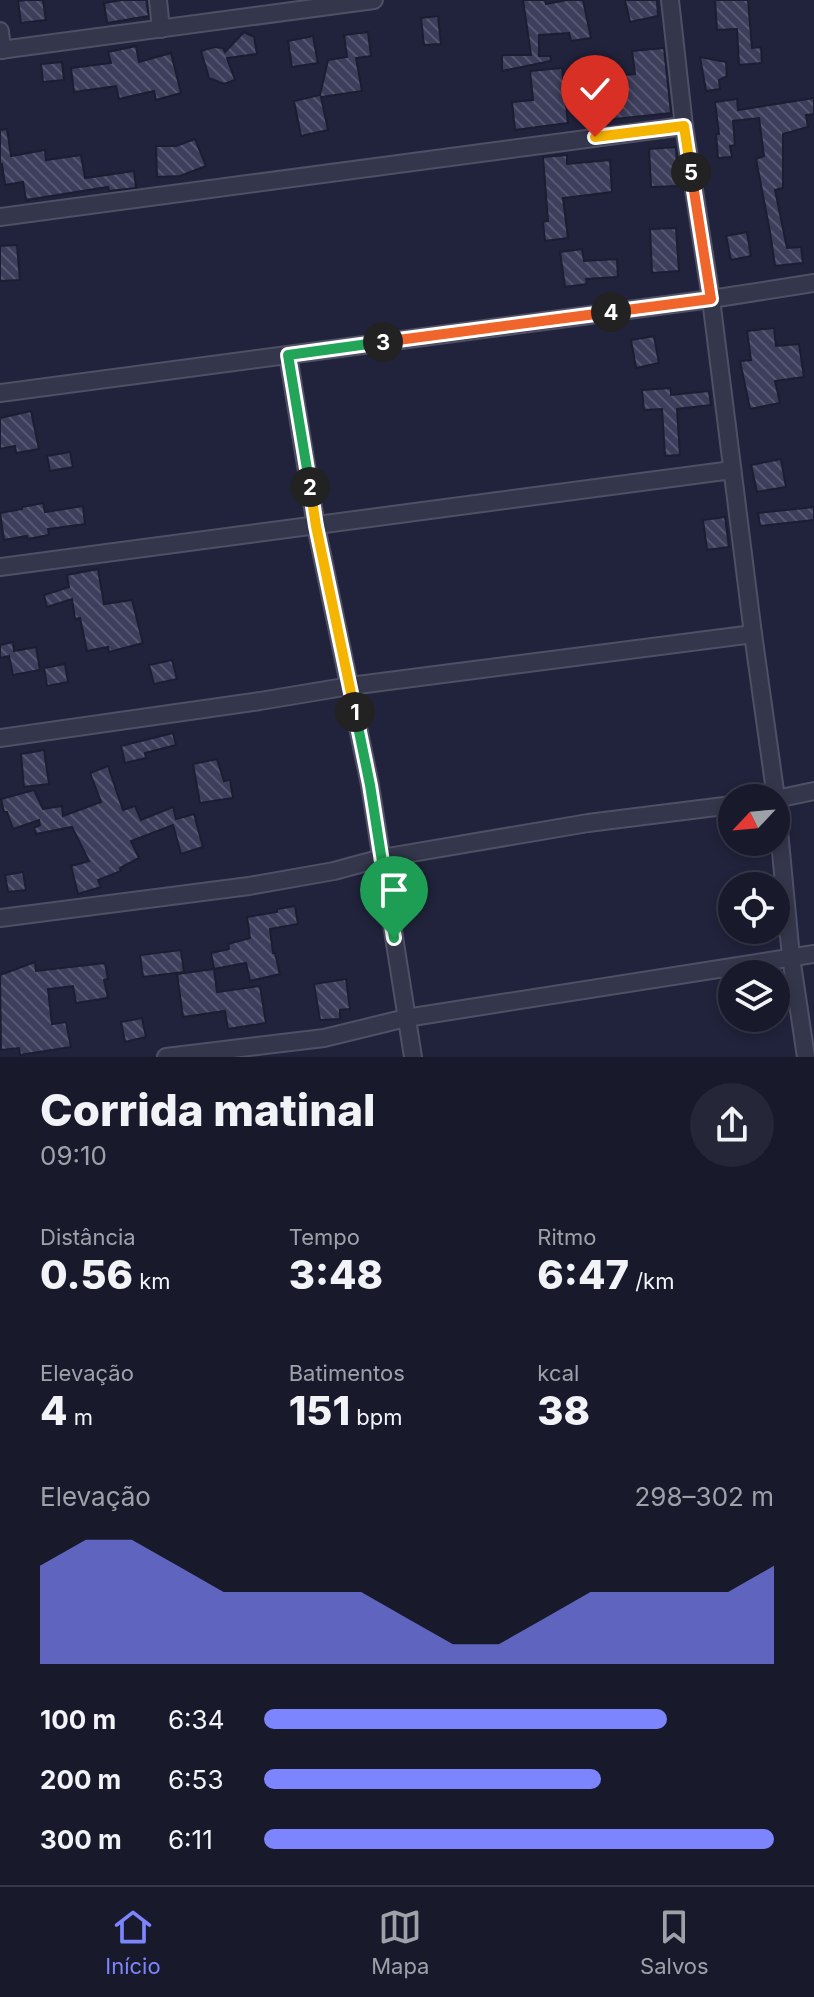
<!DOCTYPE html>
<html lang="pt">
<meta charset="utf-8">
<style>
body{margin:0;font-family:Inter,sans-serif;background:#252738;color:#f1f3f6;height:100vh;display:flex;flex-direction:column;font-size:30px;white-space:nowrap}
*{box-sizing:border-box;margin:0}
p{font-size:26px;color:#9fa1a9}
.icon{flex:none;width:44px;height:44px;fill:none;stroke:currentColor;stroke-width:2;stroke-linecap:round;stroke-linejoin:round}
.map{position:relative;height:1057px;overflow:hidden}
.panel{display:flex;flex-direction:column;background:#181a2c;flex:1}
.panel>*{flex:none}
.needle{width:52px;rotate:244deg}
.buttons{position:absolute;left:718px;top:784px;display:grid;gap:16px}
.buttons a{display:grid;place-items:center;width:72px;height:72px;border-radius:50%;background:#181a2c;box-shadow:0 4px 12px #0003,0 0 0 2px #363848;font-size:40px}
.pin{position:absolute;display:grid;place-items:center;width:68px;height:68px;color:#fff;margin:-82px -34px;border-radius:50% 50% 50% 0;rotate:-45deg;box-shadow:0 0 8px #0007}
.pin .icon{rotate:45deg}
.km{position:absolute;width:40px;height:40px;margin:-20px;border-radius:50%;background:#222;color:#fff;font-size:22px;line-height:40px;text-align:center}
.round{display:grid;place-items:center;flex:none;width:84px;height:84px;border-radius:42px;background:#252738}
.headline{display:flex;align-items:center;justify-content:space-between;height:136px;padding:0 40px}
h1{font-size:44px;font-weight:800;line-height:60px}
.metrics{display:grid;grid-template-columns:repeat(3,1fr);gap:12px;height:136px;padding:8px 40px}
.metrics div{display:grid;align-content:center}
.metrics b{font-size:40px;font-weight:800}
.metrics small{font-size:22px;font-weight:400}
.metrics p{font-size:22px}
.chart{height:224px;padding:16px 40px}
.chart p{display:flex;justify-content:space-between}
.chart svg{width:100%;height:144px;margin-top:8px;fill:#7d85fe;opacity:.7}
ul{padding:0 40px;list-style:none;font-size:26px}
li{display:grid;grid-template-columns:128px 96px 1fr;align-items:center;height:60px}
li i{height:20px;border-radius:10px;background:#7d85fe}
.menu{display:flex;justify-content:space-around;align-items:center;height:112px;border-top:2px solid #363848;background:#181a2c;font-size:22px;color:#9fa1a9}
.menu a{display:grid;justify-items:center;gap:4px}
.menu .current{color:#7d85fe}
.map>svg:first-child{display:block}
</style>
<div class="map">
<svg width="814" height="1057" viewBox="0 0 814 1057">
<defs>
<pattern id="building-back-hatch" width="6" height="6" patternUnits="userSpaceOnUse" patternTransform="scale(2)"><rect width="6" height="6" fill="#3c3e5b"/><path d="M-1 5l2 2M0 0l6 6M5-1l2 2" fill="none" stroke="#565771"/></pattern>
</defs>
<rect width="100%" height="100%" fill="#20233b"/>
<!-- building -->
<g fill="url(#building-back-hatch)" stroke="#1b1d32" stroke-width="2">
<polygon points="27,0 43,0 46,20 21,23 18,1"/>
<polygon points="122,0 146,0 149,16 107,23 104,3"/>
<polygon points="523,0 545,0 546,4 567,0 583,0 591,38 571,41 569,33 539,35 539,56 550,56 551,61 502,71 502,55 531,55"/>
<polygon points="625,0 657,0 658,16 630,22"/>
<polygon points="715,0 748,0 752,48 761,47 762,63 739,65 737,29 717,30"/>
<polygon points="438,16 441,44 424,45 421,18"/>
<polygon points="244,32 254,37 257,54 227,58 235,80 224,84 209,78 201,51 214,47 223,48 225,52"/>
<polygon points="368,32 371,56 356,58 362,91 321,97 328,130 301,136 294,101 320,95 328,60 347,57 344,35"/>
<polygon points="313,36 318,63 292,67 288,41"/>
<polygon points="136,46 139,62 171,53 181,93 156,100 154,91 119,99 116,86 74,92 71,68 111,63 108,52"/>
<polygon points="664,48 671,113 606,120 601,78 635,74 632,51"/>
<polygon points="700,57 726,62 727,76 719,80 720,89 706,91"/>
<polygon points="62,62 64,80 43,82 41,64"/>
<polygon points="562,68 568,123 515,130 512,102 533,100 530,71"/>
<polygon points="814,98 814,114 806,115 808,127 783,134 783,188 775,190 787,248 801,247 803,263 775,266 770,232 756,159 764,156 759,118 733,121 735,145 730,146 732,157 718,158 716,134 719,134 715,102 737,99 738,110"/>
<polygon points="7,129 11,156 45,150 46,160 81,155 85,178 134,171 136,188 109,191 108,187 26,200 23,182 5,185 2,164 0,165 0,130"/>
<polygon points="195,139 206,166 180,176 157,177 156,146 176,146"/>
<polygon points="676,147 678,186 651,187 649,149"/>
<polygon points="567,155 567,164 610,160 612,192 563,198 568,238 545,241 543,222 548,221 543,157"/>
<polygon points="676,228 679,271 652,273 650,229"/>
<polygon points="747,232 751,256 731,260 726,236"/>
<polygon points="17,245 20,280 0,281 0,246"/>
<polygon points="582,249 584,261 617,259 618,277 586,279 587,284 565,287 560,252"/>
<polygon points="774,328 776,346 799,344 804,377 775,381 780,403 750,409 740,361 751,360 747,331"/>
<polygon points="654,336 659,363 636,368 631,340"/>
<polygon points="671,388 671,395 709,391 711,405 677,409 680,455 665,456 662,409 644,410 642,390"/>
<polygon points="31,411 39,449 16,453 15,446 0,449 0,418"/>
<polygon points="70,452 73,467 50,471 47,456"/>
<polygon points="781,459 786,487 757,492 751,465"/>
<polygon points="43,503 45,512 83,506 85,524 48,529 49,535 28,539 27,536 4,540 0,513 22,509 22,507"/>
<polygon points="814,507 814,520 760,526 758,513"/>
<polygon points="725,517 729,547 707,550 703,520"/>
<polygon points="98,569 104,604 132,600 143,643 109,652 108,647 87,651 80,618 75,619 72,599 47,607 44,595 69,587 67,575"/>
<polygon points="13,642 14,651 36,647 40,670 13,675 9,656 0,658 0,645"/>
<polygon points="172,660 177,679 154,684 149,665"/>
<polygon points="65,664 68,682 47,686 44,668"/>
<polygon points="173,733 176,745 145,753 146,758 125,763 121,746"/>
<polygon points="44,750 49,784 24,787 21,754"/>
<polygon points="217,759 224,781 230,780 233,798 200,803 193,764"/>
<polygon points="108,766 123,810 135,806 141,820 173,807 176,819 194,814 203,847 181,854 173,825 131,841 139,858 120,868 121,871 98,880 101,887 78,894 71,866 89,861 72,827 36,834 34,828 40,825 39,820 13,829 7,812 4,812 1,799 34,790 43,809 62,806 63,816 101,802 90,773"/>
<polygon points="23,872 26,890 8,892 5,875"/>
<polygon points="295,906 298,924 270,929 273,953 275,953 280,974 250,981 246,963 214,969 211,953 229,949 228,944 250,938 247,917 277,912 277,909"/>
<polygon points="181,950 184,972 143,977 140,955"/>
<polygon points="35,962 36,971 105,963 108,979 104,980 108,998 76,1003 73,986 48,989 52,1024 66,1022 71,1047 20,1055 19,1048 1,1050 0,975"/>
<polygon points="214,969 217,992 260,986 266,1023 228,1029 225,1011 183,1017 177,974"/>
<polygon points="346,979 350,1009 340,1010 340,1019 320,1020 314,984"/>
<polygon points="142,1018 146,1037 125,1042 121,1022"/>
</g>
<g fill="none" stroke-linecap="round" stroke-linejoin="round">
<!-- minor casing -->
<g stroke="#4f5066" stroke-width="20">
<g id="minor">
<polyline points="158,0 161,29"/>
<polyline points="670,0 684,126 711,299 753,634 776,798"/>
<polyline points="0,31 2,50"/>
<polyline points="0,50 374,0"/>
<polyline points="0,217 684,126"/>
<polyline points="288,355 316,526 370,785 413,1057"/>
<polyline points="0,393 711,299 814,283"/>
<polyline points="0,567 732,470"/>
<polyline points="0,738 260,701 350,686 753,634"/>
<polyline points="776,799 791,957 806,1057"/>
<polyline points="776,799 814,791"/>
<polyline points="0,918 249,886 334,871 382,858 588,823 732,805"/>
<polyline points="166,1057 324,1038 406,1018 814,954"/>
</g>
</g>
<!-- minor -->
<use href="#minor" stroke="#34364b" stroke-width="16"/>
</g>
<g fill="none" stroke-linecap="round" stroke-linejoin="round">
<!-- split-1 casing -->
<g stroke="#fff" stroke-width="16">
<polyline id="split-1" points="355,712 370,785 394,938"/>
</g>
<!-- split-2 casing -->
<g stroke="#fff" stroke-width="16">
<polyline id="split-2" points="310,487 316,526 355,712"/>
</g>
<!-- split-3 casing -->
<g stroke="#fff" stroke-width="16">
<polyline id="split-3" points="310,487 288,355 383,342"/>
</g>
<!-- split-4 casing -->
<g stroke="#fff" stroke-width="16">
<polyline id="split-4" points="383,342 611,312"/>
</g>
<!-- split-5 casing -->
<g stroke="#fff" stroke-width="16">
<polyline id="split-5" points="611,312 711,299 691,172"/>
</g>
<!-- split-6 casing -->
<g stroke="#fff" stroke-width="16">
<polyline id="split-6" points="595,137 684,126 691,172"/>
</g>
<!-- split-1 -->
<use href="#split-1" stroke="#22a559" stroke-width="10"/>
<!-- split-2 -->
<use href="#split-2" stroke="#f5b400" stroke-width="10"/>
<!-- split-3 -->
<use href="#split-3" stroke="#22a559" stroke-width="10"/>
<!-- split-4 -->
<use href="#split-4" stroke="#f0652b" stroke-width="10"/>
<!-- split-5 -->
<use href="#split-5" stroke="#f0652b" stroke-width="10"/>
<!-- split-6 -->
<use href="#split-6" stroke="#f5b400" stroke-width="10"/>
</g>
</svg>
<div class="buttons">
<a><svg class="needle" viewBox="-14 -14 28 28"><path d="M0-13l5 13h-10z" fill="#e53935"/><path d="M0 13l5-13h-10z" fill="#9fa1a9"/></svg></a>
<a><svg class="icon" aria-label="locate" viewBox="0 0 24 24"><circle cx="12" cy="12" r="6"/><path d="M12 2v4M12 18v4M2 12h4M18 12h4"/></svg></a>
<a><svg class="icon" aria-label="layers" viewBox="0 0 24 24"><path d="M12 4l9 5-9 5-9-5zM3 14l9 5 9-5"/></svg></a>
</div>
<div class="pin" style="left:394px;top:938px;background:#1e9e55"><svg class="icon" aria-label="arrive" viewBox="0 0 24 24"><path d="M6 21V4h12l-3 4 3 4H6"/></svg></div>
<div class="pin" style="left:595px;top:137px;background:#d93025"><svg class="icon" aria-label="check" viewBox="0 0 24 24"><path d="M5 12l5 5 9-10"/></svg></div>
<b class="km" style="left:355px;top:712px">1</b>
<b class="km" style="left:310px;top:487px">2</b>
<b class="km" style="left:383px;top:342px">3</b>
<b class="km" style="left:611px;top:312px">4</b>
<b class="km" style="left:691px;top:172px">5</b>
</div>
<section class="panel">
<div class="headline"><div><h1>Corrida matinal</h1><p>09:10</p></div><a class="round"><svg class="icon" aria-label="share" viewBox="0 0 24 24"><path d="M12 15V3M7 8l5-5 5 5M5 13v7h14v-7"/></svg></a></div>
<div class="metrics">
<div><p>Distância</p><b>0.56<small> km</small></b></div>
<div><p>Tempo</p><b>3:48</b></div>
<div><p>Ritmo</p><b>6:47<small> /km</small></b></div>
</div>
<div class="metrics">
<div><p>Elevação</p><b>4<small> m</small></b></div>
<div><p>Batimentos</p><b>151<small> bpm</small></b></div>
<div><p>kcal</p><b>38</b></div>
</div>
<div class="chart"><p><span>Elevação</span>298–302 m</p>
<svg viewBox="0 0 160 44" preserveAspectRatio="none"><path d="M0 44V14L10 6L20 6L30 14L40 22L50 22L60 22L70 22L80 30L90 38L100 38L110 30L120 22L130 22L140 22L150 22L160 14V44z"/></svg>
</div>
<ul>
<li><b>100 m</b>6:34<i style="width:79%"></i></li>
<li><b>200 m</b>6:53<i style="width:66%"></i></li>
<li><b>300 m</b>6:11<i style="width:100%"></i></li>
</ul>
</section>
<nav class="menu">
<a class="current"><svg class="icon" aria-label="home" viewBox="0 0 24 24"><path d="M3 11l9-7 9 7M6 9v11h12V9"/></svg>Início</a>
<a><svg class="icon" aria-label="map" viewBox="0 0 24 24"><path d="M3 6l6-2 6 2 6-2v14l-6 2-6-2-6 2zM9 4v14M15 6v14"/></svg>Mapa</a>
<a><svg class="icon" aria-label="saved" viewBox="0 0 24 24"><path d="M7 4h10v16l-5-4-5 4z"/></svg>Salvos</a>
</nav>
